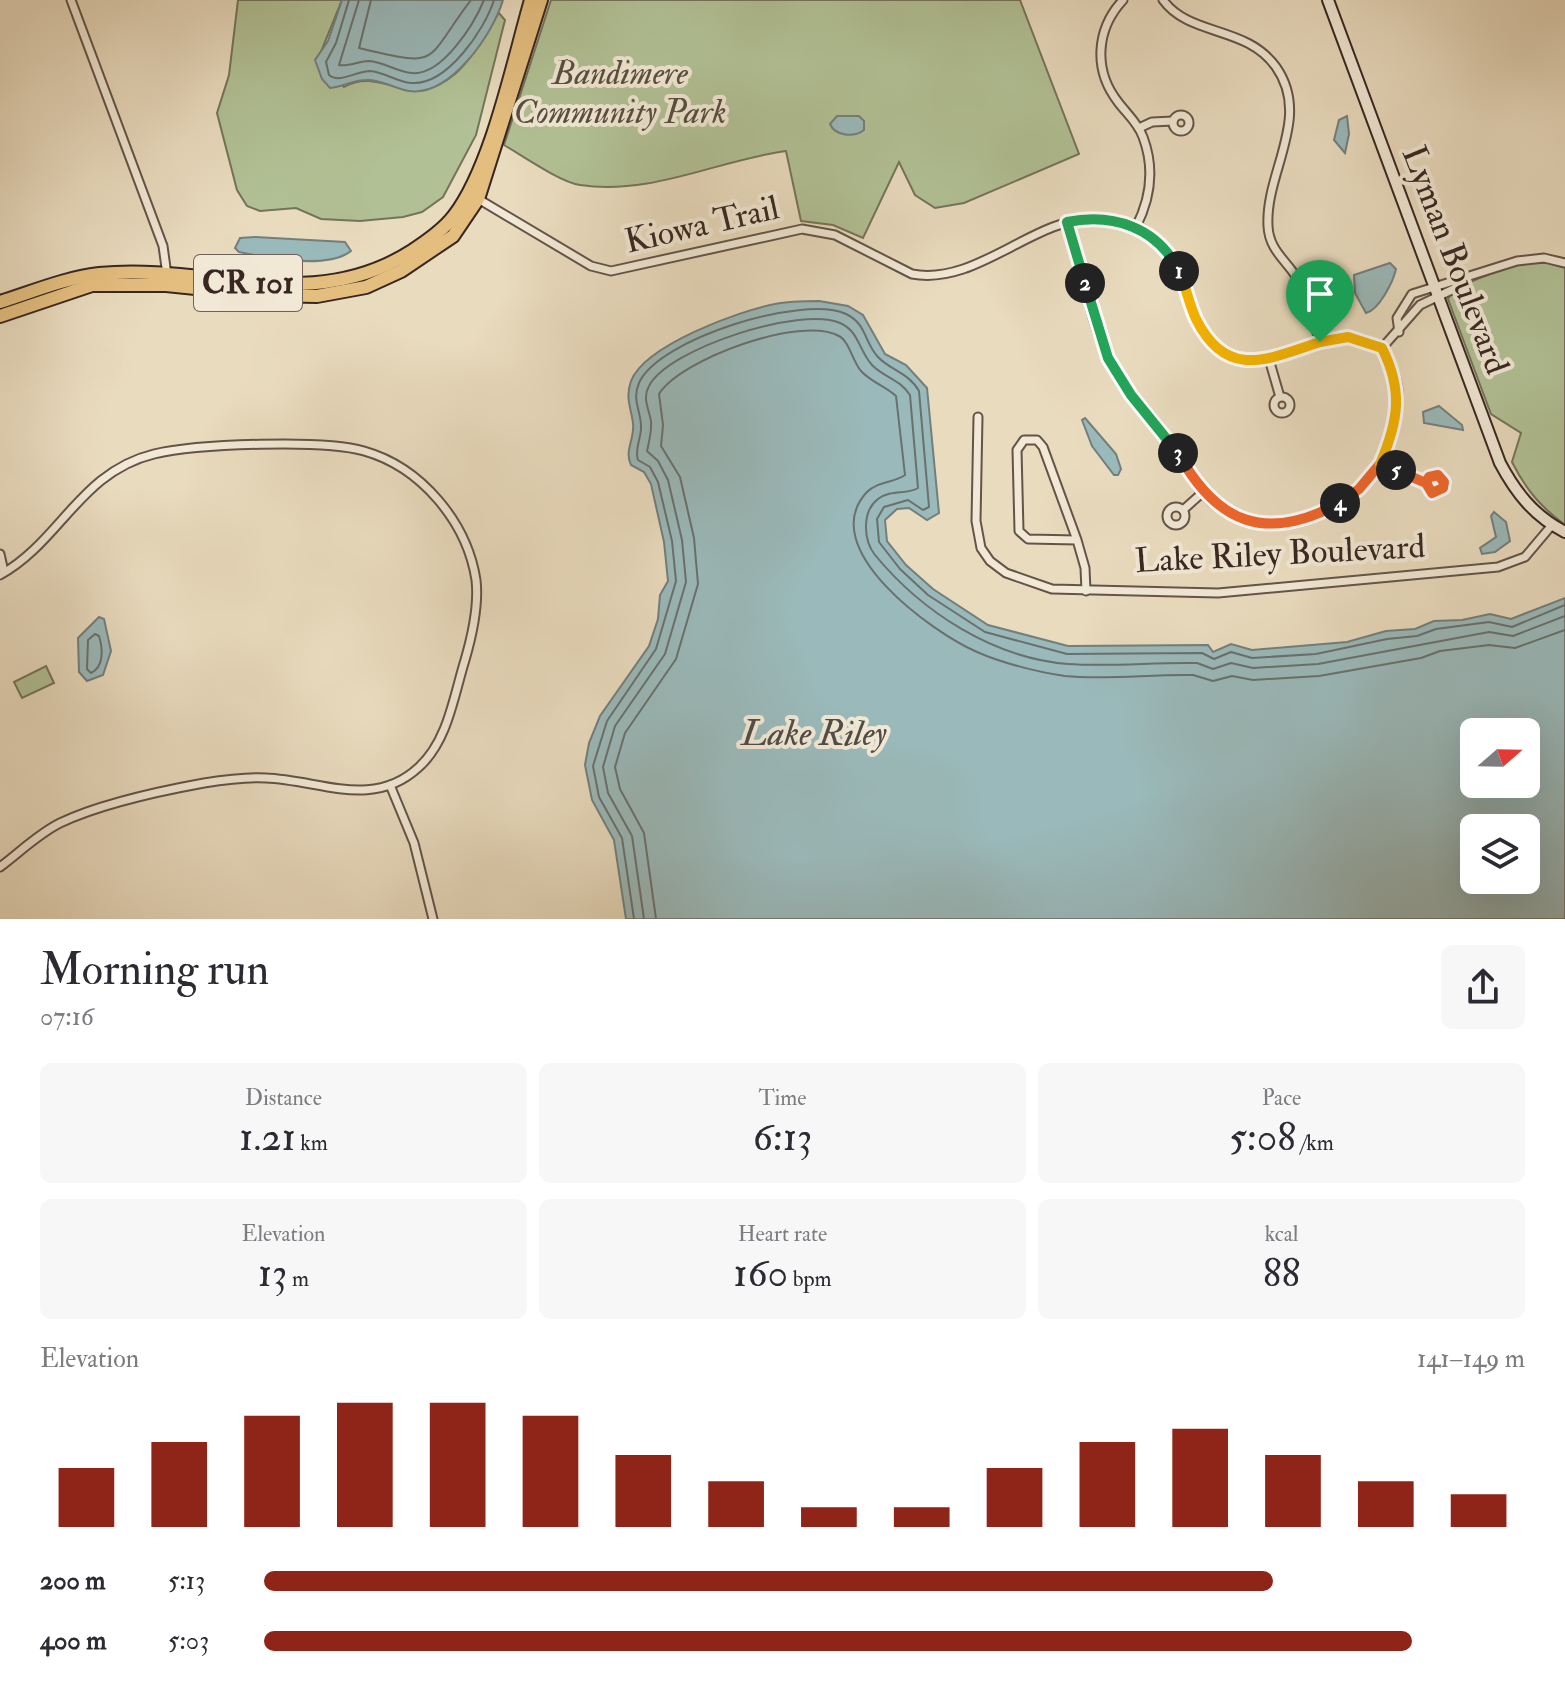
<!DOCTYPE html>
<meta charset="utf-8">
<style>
body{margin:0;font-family:"IM FELL Double Pica",serif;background:#f7f7f7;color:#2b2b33;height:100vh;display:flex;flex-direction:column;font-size:30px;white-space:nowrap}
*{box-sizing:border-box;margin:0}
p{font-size:26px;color:#7c7c81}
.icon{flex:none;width:44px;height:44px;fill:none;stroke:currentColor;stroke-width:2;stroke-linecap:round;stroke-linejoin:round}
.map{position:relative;height:919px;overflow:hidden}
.sheet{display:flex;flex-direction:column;background:#fff;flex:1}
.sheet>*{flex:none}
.needle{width:52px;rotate:70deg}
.controls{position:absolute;left:1460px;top:718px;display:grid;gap:16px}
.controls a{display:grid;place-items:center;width:80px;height:80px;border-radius:12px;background:#fff;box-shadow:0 8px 32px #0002;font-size:40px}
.pin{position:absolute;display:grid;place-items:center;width:68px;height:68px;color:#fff;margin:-82px -34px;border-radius:50% 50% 50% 0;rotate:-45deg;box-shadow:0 0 8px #0007}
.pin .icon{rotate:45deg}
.km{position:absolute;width:40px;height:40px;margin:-20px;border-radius:50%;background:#222;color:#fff;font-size:22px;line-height:40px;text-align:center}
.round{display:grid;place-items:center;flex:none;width:84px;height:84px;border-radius:12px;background:#f7f7f7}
.overview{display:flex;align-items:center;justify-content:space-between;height:136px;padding:0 40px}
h1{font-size:44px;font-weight:600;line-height:60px}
.stats{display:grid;grid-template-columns:repeat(3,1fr);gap:12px;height:136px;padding:8px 40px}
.stats div{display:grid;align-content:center;border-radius:12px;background:#f7f7f7;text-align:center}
.stats b{font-size:40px;font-weight:600}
.stats small{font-size:22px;font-weight:400}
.stats p{font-size:22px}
.chart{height:224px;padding:16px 40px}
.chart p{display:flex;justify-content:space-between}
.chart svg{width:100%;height:144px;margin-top:8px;stroke:#8f2418;stroke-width:6}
ul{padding:0 40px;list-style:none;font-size:26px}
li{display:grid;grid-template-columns:128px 96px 1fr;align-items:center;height:60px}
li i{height:20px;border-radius:10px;background:#8f2418}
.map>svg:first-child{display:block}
</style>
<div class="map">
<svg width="1565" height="919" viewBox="0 0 1565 919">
<rect width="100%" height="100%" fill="#e9dbbe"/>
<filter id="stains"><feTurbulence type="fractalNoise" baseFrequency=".0025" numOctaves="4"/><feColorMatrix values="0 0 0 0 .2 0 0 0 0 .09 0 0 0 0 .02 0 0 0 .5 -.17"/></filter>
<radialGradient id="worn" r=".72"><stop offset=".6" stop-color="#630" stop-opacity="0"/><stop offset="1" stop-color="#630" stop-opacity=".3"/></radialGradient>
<!-- green -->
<g fill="#b1c195" stroke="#74745b" stroke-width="2">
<path d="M238 0H342L318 59 344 87C383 65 409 113 455 74 474 57 484 33 499 13L505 20 476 135 443 197 422 212 403 217 360 221 321 219 296 208 260 211 247 206 237 190 217 113 229 75Z"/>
<path d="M551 0H1020L1079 154 964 203 935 208 915 195 899 162 863 238 833 225 801 221 786 151C718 160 651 196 580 185 560 182 523 156 504 145Z"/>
<path d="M1524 263H1548L1565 268V525C1541 507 1526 490 1512 462L1521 433 1491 414 1448 299C1454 284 1507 268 1524 263Z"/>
<polygon points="46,666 54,683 22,698 14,682"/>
</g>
<!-- water -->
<g fill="#9ab9ba" stroke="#737f7d" stroke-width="2" fill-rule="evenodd">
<path d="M342 0H503C493 34 450 97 409 91 395 89 381 79 366 80 353 80 343 87 330 88L322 79 315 60 328 41Z"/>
<path d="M837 116H859L864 121V130C854 138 835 136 830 124Z"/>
<polygon points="1347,116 1349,134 1345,153 1334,140 1339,120"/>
<path d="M255 237 345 242 351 251C327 270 267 258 239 252L235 248 240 238Z"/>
<path d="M1390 263 1396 269C1393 282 1379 310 1366 313L1355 293 1354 275Z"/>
<path d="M819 301 848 306 863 315 885 354 906 365 927 388 939 513 927 520 909 508 897 509 885 520 887 541 906 565 933 589 988 625 1068 646 1208 645 1213 652 1231 644 1252 650 1347 642 1386 631 1415 629 1434 621 1462 620 1490 614 1511 619 1565 598V919H626L614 840 592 800 585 765 589 743 600 716 649 646 658 619 660 595 668 581 664 542 651 484 644 472 631 465C624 450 635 439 633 423 631 408 625 398 631 381 645 345 739 311 775 304 789 301 805 301 819 301ZM1474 732H1526V784H1474ZM1474 828H1526V880H1474Z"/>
<polygon points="1439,406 1462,425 1463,430 1424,423 1423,412"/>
<polygon points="1085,418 1116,454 1121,469 1118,475 1114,475 1092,446 1082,420"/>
<polygon points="1494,512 1506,522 1510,541 1495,552 1482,554 1480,548 1496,537 1491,516"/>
<polygon points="99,617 104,619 111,651 103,675 87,681 79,672 78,638"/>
</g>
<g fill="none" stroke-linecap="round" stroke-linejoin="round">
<!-- shore -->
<g stroke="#69706e" stroke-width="2">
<path d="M349 0 336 43 326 62 329 75C340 84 356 71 370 71 384 72 397 82 411 83 447 86 485 29 494 0"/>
<path d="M359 0 339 65C348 67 359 61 369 61 384 62 397 72 412 73 442 76 474 24 484 0"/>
<path d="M371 0 359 48C443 68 423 63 471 0"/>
<path d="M95 634 99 636C103 649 104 667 91 673L87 669 88 640Z"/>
<path d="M634 919 622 838 599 797 593 766 607 721 656 649 676 581 672 541 658 482 650 467 638 460C634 449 642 437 641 425 640 409 632 399 639 383 658 339 803 294 846 314 867 324 864 342 878 357 890 370 909 373 919 391L929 507 923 510 908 500 884 507 877 519 879 542 900 569 928 595 985 632 1067 654 1202 653 1214 659 1231 652 1252 658 1316 654 1387 639 1417 636 1436 629 1489 622 1512 627 1565 605"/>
<path d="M644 919 632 836 608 793 603 767 615 726 665 654 686 582 682 540 668 480 658 461 647 451C649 442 652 431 651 421 649 409 642 398 649 386 669 348 801 306 840 323 859 331 859 351 872 365 883 377 900 379 910 395L918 488C907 495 891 489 878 499 862 511 863 540 875 555 922 612 993 658 1068 664 1111 667 1154 662 1197 663L1213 669 1231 663 1253 668 1318 664 1489 632 1513 636 1565 616"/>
<path d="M656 919 644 833 620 789 615 767 625 733 676 659 698 584 694 538 680 477 661 446 663 425 659 394C681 359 801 315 839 336 849 341 853 362 861 371 871 382 885 386 896 396L905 475C894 483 878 481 867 492 814 548 933 633 977 652 1002 663 1037 672 1065 676 1107 680 1151 674 1193 675L1213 681 1232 676 1253 680 1319 676 1421 658 1440 651 1489 645 1515 648 1565 630"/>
</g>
<!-- street casing -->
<g stroke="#645448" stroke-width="11">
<g id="street">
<polyline points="71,0 163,246 167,275"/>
<path d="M1123 0C1096 29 1093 70 1118 102 1127 114 1138 123 1143 137 1155 169 1151 198 1136 227"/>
<path d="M1163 0C1190 37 1246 25 1276 67 1312 118 1265 172 1268 226 1269 250 1286 260 1297 278 1308 297 1313 322 1320 342"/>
<circle cx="1181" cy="123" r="8"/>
<polyline points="1139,128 1152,122 1173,121"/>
<path d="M475 197 591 266 611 271 802 229 835 235 912 274C977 286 1032 218 1096 218 1199 219 1169 322 1225 354 1263 377 1307 338 1348 337 1360 337 1371 343 1382 348 1389 362 1398 377 1398 393 1398 415 1391 444 1381 463 1350 517 1269 543 1217 506 1193 489 1184 461 1168 438 1149 411 1126 390 1110 360 1086 317 1085 266 1067 222"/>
<polyline points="1399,332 1397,318 1412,294 1517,261 1544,258 1565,263"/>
<polyline points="1382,348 1420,305 1460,286 1467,278"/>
<polyline points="1269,359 1280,397"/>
<circle cx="1282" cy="405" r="8"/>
<polyline points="978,417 976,521 981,548 990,561 1006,573 1052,589 1218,593 1498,567 1525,557 1552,525"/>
<polyline points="1380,464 1426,483"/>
<circle cx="1435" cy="484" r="9"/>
<circle cx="1176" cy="516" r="9"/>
<polyline points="1183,510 1202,493"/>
<polyline points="1077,540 1028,539 1019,531 1017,450 1024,440 1037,440 1043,447 1077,540 1085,568 1086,591"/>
<polyline points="0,554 4,572"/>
<path d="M0 575C60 542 80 472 154 454 197 444 323 439 364 451 421 467 467 522 476 580 479 606 472 636 465 660 454 695 448 741 419 767 373 810 320 780 266 778 246 777 223 780 204 783 160 791 100 804 60 823 38 834 20 852 0 867"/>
<polyline points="390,785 414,843 433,919"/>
</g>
</g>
<!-- secondary casing -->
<g stroke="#382721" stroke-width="14">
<path id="secondary" d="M1328 0 1500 463C1516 493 1534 516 1565 532"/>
</g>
<!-- primary casing -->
<g stroke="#382721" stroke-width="16">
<g id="primary">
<path d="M0 302C32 292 65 278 99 274 208 263 311 316 412 251 426 242 444 229 454 216 492 166 513 62 531 0"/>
<polyline points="0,316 92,285 166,285 263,295 317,296 366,287 401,271 453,236 478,199 541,0"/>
</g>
</g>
<!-- street -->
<use href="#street" stroke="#f1e8d5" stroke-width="7"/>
<!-- secondary -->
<use href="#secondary" stroke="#f1e8d5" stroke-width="10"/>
<!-- primary -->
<use href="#primary" stroke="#e4be7f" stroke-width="12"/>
</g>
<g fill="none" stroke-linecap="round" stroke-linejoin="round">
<!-- split-1 casing -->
<g stroke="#fff" stroke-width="16">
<path id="split-1" d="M1179 271C1186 287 1189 304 1196 319 1227 381 1268 359 1320 342"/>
</g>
<!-- split-2 casing -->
<g stroke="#fff" stroke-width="16">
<path id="split-2" d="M1085 283 1067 222C1113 213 1157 227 1179 271"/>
</g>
<!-- split-3 casing -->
<g stroke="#fff" stroke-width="16">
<polyline id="split-3" points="1085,283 1108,358 1131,395 1178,453"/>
</g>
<!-- split-4 casing -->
<g stroke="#fff" stroke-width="16">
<path id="split-4" d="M1178 453C1217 524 1266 543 1340 503"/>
</g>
<!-- split-5 casing -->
<g stroke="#fff" stroke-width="16">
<polyline id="split-5" points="1340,503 1359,489 1380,464 1426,483 1429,477 1438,475 1444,482 1443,488 1432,493 1426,483 1396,470"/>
</g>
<!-- split-6 casing -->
<g stroke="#fff" stroke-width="16">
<path id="split-6" d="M1320 342 1348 337 1382 348C1403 390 1399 420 1380 464L1396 470"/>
</g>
<!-- split-1 -->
<use href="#split-1" stroke="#f5b400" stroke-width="10"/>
<!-- split-2 -->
<use href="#split-2" stroke="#22a559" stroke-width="10"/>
<!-- split-3 -->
<use href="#split-3" stroke="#22a559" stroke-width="10"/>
<!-- split-4 -->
<use href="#split-4" stroke="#f0652b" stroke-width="10"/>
<!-- split-5 -->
<use href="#split-5" stroke="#f0652b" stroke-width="10"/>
<!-- split-6 -->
<use href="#split-6" stroke="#f5b400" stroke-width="10"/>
</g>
<g text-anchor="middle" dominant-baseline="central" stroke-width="8" stroke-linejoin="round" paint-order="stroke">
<!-- shield labels -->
<rect fill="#f1e8d5" stroke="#706157" stroke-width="2" x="194" y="255" width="108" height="56" rx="6"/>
<g font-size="32" font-weight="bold" fill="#382721">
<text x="248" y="283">CR 101</text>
</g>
<!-- park labels -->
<g font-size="34" font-style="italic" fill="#564e3e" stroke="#f1e8d5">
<text x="620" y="73">Bandimere<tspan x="620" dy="39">Community Park</tspan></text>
</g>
<!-- street labels -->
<g font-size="34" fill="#382721" stroke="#f1e8d5">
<text transform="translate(702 225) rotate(-13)">Kiowa Trail</text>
<text transform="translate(1455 260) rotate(69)">Lyman Boulevard</text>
<text transform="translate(1280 554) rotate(-3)">Lake Riley Boulevard</text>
</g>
<!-- water labels -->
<g font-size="36" font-style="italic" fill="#504c47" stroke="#f1e8d5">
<text x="814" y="733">Lake Riley</text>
</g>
</g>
<rect width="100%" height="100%" filter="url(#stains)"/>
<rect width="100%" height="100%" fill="url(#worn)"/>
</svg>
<div class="controls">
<a><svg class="needle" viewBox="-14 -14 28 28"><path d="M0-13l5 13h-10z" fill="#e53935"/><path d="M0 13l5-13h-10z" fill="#7c7c81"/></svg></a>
<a><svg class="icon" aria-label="layers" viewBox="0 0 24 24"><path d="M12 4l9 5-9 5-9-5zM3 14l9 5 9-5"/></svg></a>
</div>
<div class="pin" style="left:1320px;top:342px;background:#1e9e55"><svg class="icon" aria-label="arrive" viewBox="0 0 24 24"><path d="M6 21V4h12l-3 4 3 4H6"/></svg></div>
<b class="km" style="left:1179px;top:271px">1</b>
<b class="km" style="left:1085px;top:283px">2</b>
<b class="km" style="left:1178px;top:453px">3</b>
<b class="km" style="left:1340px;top:503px">4</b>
<b class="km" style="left:1396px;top:470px">5</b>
</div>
<section class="sheet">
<div class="overview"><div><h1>Morning run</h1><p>07:16</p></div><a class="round"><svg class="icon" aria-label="share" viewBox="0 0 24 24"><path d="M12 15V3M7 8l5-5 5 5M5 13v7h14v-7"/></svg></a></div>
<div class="stats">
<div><p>Distance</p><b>1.21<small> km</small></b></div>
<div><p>Time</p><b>6:13</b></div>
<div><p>Pace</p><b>5:08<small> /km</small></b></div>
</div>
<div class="stats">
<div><p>Elevation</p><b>13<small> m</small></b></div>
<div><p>Heart rate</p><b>160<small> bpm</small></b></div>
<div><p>kcal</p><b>88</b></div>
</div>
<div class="chart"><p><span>Elevation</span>141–149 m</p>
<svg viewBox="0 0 160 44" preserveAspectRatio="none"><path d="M5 44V26M15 44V18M25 44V10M35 44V6M45 44V6M55 44V10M65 44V22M75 44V30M85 44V38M95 44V38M105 44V26M115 44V18M125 44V14M135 44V22M145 44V30M155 44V34"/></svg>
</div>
<ul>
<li><b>200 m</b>5:13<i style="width:80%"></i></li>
<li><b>400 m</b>5:03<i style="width:91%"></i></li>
</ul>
</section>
